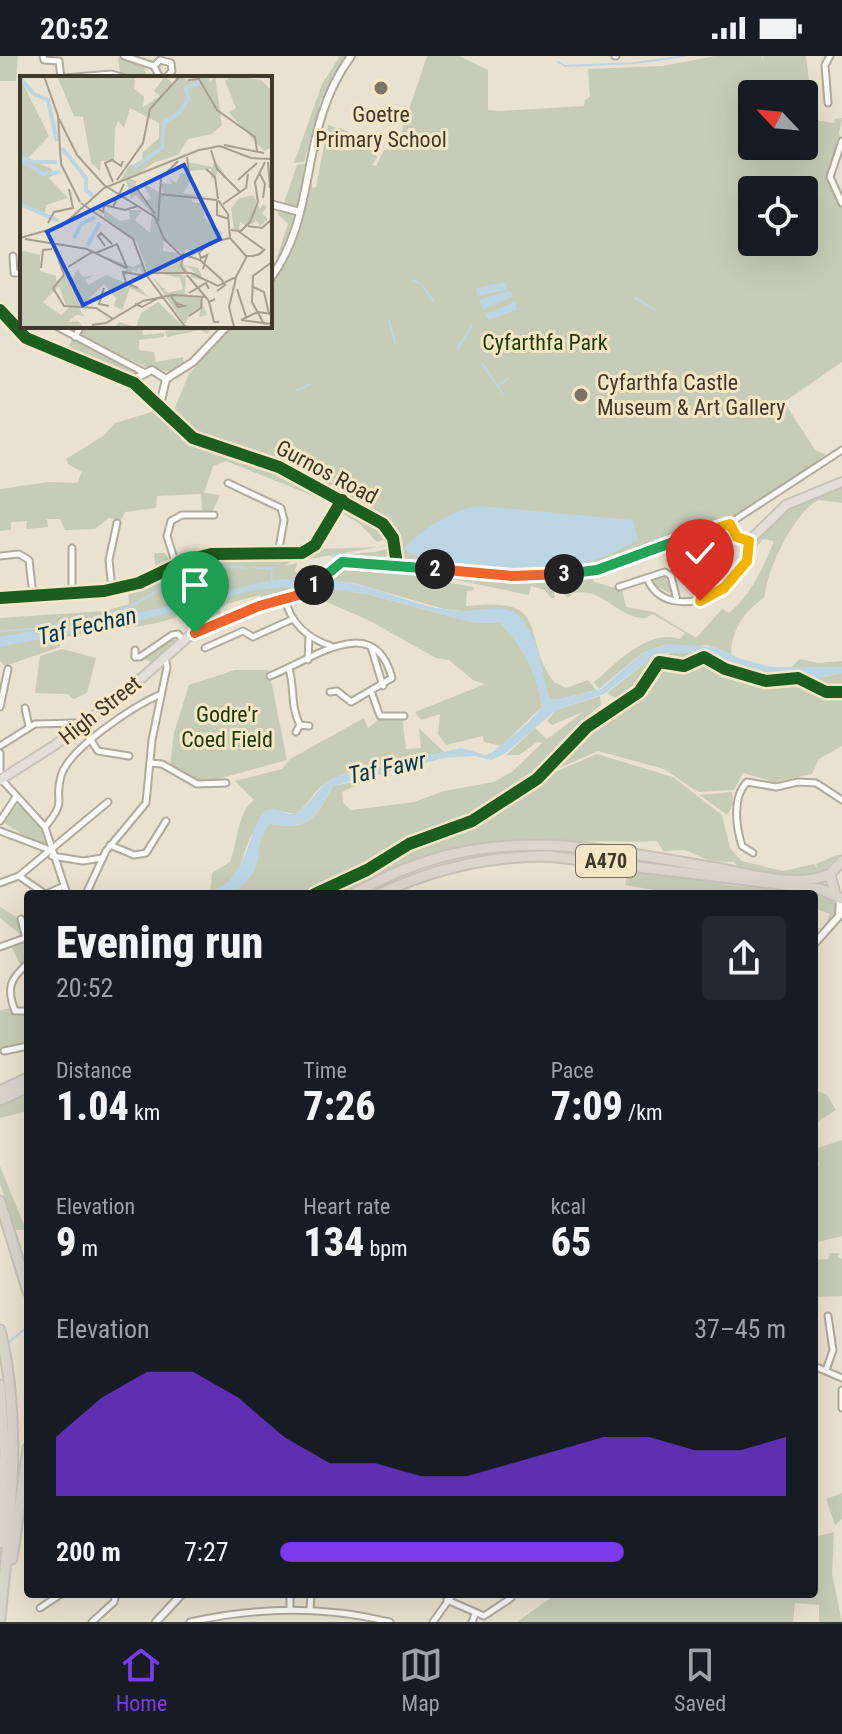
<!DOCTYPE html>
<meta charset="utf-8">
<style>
body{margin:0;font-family:"Roboto Condensed",sans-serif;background:#242831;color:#f1f3f6;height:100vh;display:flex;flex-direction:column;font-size:30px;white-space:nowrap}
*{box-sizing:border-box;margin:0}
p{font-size:26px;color:#9ea1a6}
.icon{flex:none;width:44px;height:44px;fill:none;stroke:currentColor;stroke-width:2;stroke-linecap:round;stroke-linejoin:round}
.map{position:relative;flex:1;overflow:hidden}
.side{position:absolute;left:24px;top:834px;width:794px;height:708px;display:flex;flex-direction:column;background:#171b24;border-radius:8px;box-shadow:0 8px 32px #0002}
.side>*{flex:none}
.needle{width:52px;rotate:296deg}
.buttons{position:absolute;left:738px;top:24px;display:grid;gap:16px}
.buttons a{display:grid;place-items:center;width:80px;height:80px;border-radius:8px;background:#171b24;box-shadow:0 8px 32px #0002;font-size:40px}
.pin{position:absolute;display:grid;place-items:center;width:68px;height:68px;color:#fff;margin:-82px -34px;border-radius:50% 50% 50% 0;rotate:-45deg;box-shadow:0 0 8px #0007}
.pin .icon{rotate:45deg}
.km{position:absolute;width:40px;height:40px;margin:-20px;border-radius:50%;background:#222;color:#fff;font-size:22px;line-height:40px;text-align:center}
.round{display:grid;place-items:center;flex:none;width:84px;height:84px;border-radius:8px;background:#242831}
.summary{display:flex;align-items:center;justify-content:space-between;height:136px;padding:0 32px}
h1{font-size:44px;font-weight:800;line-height:60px}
.stats{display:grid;grid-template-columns:repeat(3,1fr);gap:12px;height:136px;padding:8px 32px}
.stats div{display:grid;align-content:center}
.stats b{font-size:40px;font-weight:800}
.stats small{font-size:22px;font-weight:400}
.stats p{font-size:22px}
.chart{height:224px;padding:16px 32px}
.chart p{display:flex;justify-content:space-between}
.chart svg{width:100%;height:144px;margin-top:8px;fill:#7c3aed;opacity:.7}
ul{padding:0 32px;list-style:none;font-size:26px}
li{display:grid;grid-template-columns:128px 96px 1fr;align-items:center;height:60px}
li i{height:20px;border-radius:10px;background:#7c3aed}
.status{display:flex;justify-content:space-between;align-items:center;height:56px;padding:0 40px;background:#171b24;direction:ltr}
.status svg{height:22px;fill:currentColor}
.tabs{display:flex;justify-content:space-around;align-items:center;height:112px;border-top:2px solid #363941;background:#171b24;font-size:22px;color:#9ea1a6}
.tabs a{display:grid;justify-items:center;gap:4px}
.tabs .current{color:#7c3aed}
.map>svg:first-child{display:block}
</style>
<div class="status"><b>20:52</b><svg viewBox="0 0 49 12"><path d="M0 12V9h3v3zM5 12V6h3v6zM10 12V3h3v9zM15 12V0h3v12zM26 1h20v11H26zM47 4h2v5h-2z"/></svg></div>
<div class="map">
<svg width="842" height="1566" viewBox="0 0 842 1566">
<rect width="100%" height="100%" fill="#eae2d0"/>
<!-- green -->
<g fill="#c7ccb7" fill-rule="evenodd">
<polygon points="0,0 18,0 16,25 0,25"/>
<polygon points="340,0 346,0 321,44 304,106 294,107 322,28"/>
<path d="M427 0H459L488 14V54L501 55 584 50 585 44 590 41 588 13 663 10 715 0H762L764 8 763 0H806L814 64 834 67 835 63 842 62 839 77 841 84 826 120 842 152V306L784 346 816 395 826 398 818 406 739 458 599 509 542 516H503L436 510 404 502 398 475 387 467C348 444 309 415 267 399 230 384 202 389 173 356L189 318 233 270H270V227L282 211 301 167 310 112 312 132 316 131 328 69C349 76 369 78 377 102L372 109 376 110 384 94 396 92ZM752 38H804V90H752ZM752 134H804V186H752Z"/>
<polygon points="118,1 144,10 146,19 138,22 120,17"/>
<polygon points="305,108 299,148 292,152 283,150 297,109"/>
<polygon points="281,155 292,158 296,165 281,202 277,201 288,168 277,157"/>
<polygon points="86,270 149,270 142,272 143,279 164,277 164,281 139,284 139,294 154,296 156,306 183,301 184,308 174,316 149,312 83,283 81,277"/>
<polygon points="189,270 214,270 207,278 200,274 167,281 165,275"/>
<polygon points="73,282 131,310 137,314 136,319 115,317 65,297"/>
<polygon points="158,354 187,384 289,419 331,447 226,405 213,410 204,437 220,439 212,457 202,456 201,438 157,440 156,452 125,456 121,464 109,462 95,473 65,474 60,463 47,463 48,471 26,473 27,465 11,466 11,474 0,475 0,433 49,426 77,427 82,416 68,408 66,403 103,380 115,367"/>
<path d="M842 430V447L819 444C796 453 765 516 765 541 745 554 731 574 731 599L707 589 686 592 667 588 642 597 599 633 594 626C617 607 648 572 680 583L685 577 652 558 646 562C617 563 605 531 573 537L568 542 564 539 565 533 558 530 553 532 555 542H551L545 534 531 530 529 539 422 517 592 518 594 526 622 534 626 551 654 556 696 582 722 553 729 557C751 539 764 510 774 485L763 483 755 493 753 490 789 451Z"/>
<polygon points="344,454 376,469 389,482 377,486 360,468 339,455"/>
<path d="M390 485 391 489 290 506 284 510 297 507 295 515 300 523V534L282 536 262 545 260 539 226 548 220 554 222 561 204 565 201 570 198 558 186 560 184 552 175 554 177 561C138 575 100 571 59 583L60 591 5 610 0 605V562L105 555 129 548 128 533 149 526 143 537 150 525 180 509 207 501 296 500 315 493 382 491Z"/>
<path d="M391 491 388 501 343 502C360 494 376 499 391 491Z"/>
<polygon points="154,497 165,497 169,504 156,516"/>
<path d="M341 510 397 512 417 521 473 531 474 534 467 535 466 550C554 540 519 579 554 626L566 632 588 624 596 634 557 644 549 642 529 574 519 561 444 553 357 528 325 524Z"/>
<polygon points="665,519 673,539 651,527 653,521"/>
<path d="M317 530 367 538 471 566 500 567C523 590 537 618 542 651L501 690 484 686 483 680 446 689 438 678 440 658 421 664 415 656 485 628 473 624 449 604 436 602 370 565 309 538Z"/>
<polygon points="172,582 177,585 153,607 144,603"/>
<polygon points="62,593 96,602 87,637 74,643 67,638 35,637 40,600"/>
<path d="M674 596 714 597 736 611 784 620 773 625 723 612 725 615 774 628 797 623 826 637H842V690L819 703 812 718 774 726 743 717 734 734 698 736 664 713 598 695 544 719C551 704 586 667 603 661 608 659 617 660 622 659L619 651 639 638 657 610 670 607 683 611 697 605H659L639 635 621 646 607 637 648 605Z"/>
<polygon points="800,603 818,607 842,605 842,611 791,611"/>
<polygon points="235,614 269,614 287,704 207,726 196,726 170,710 174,677 189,629"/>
<path d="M842 617V634C827 635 809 632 799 620L811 624Z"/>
<path d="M600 640 601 649 586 661 602 656 548 700 535 722 468 766 408 787 375 807 309 838H233C241 830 254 816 257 805 260 790 258 780 270 768 307 775 316 763 333 730L373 722 342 736 343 747 351 754 414 746 444 735 494 726 513 715 542 687 537 686 519 699H506L535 672 547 683 583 656 552 669 547 665 556 654Z"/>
<path d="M402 661 406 693 421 692 419 672 444 696C410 704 355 709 326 727 313 735 308 750 295 758L270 753C263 763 252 775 248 787 236 816 244 821 210 837L212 817 230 806C238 786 237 757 254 744L235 725 282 713 290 703 364 662 368 672 379 663Z"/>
<path d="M597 698 673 721 722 759 730 792 742 805 783 815 814 808 817 812 816 808 839 798 821 818 804 821 740 813 734 806 710 805 685 794 663 795 657 785C588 788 521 778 453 792 407 802 366 838 319 838L375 811 409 790 467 770 536 724Z"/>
<polygon points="732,736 733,749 727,759 700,739"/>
<polygon points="19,747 40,768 47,788 27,782 3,766"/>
<polygon points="629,811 728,829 823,838 834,844 838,854 826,867 830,858 814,852 814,838 781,838 779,834 778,838 677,838 625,829"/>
<polygon points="0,851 18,862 22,880 0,862"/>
<polygon points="28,884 28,904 21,910 12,892"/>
<polygon points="12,952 15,960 28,957 28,987 0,993 0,954"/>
<polygon points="814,1033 827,1039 836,1054 814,1068"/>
<polygon points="28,1038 28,1055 0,1062 0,1050"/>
<polygon points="842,1084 842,1180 814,1187 814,1110 820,1108 814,1106 814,1093"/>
<polygon points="0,1110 26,1174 16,1174 0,1128"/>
<polygon points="830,1197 839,1197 838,1201 842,1203 842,1240 814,1241 814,1204 828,1203"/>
<polygon points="842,1437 842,1463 835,1469 826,1443"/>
<polygon points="834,1476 832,1518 842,1566 819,1566 819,1549 795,1547 793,1566 517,1566 552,1541 543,1538 814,1538 814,1481"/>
</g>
<!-- water -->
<g fill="#bbd5e3">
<polygon points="506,226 507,234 477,240 476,232"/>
<polygon points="510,234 513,240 483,254 479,244"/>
<polygon points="515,246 517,254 489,264 485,258"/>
<path d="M480 450 633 464 638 484C620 494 602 503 581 508 546 514 430 516 404 493 416 476 457 451 480 450Z"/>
<path d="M291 506 272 513 273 524C301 521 331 522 359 529 392 537 427 554 461 555 481 556 502 545 520 561 539 580 542 617 549 642L557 644 601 633 642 597 667 588 716 591 738 602 771 611H842V617L811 624 802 620H769L736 611 714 597H667L648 605 604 638 556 654 506 697 491 704 475 700 444 702 333 730C316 762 307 775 270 768 255 783 263 800 253 817 249 824 241 830 236 836L206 838C256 824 247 754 271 753 279 753 285 759 295 758 311 748 318 731 334 721L461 692 486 699 493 696 529 666 542 651C537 618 523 590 500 567L471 566 367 538 304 530 253 534 146 563 0 591V581L143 556 271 524 270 514 245 511H276Z"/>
</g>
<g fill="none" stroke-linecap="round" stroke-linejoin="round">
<!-- stream -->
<g stroke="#bbd5e3" stroke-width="2">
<polyline points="558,6 565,10 635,7 685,0"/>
<polyline points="412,224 419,227"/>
<polyline points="422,229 434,246"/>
<polyline points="635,242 656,254"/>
<polyline points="389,264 395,286"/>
<polyline points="458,292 472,269"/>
<polyline points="482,307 503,338"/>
<polyline points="499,329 508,322"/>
<polyline points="297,334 311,328"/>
<polyline points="331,500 344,497"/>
<path d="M0 575C34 574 90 566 121 554 173 534 180 502 245 512"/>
<polyline points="8,1287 28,1270"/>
</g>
<!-- minor casing -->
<g stroke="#b0aa9c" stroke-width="9">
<g id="minor">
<polyline points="43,0 44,4 59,5 61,22"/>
<polyline points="124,0 154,10"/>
<polyline points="615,0 616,0"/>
<polyline points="154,10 160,4 171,7 172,15 166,22"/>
<polyline points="154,10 160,22"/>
<polyline points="64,22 111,18 126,22"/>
<polyline points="828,47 825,9 830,0"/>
<polyline points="842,85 830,121 842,147"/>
<polyline points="13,200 14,217 22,217"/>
<polyline points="56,270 145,317"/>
<polyline points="75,281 81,270"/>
<polyline points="228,427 281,452 284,464 278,498"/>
<polyline points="730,467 842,394"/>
<polyline points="72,492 72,537"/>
<polyline points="0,500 19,498 29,504 33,539"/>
<polyline points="176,509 167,480 171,465 182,459 214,459"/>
<path d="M647 522C667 573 759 533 749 485"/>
<polyline points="619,531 665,516 671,520 677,544"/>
<polyline points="112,534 109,504 117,467"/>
<polyline points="0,542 104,535 139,527 185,505 211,498 302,497 315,489 341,445"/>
<path d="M285 543C291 568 307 582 331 590"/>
<polyline points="371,591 383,630"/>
<polyline points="205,592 243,575 253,581 293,563"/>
<polyline points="135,594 135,601 140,601 172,579 178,578 183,584"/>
<polyline points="308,604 309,580"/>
<path d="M289 613C295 632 290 650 300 669L296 676"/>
<path d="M270 620C310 605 374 553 392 622L351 646 337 635 330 636"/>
<polyline points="371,635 380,660 404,660"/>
<polyline points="0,651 8,613"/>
<polyline points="25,652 29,670"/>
<polyline points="300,669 309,670"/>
<polyline points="0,690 35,668 76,667 81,669 98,695 129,700"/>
<polyline points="0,697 0,715"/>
<polyline points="150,707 162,708 197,728 226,727"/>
<polyline points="1,723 45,771 67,838"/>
<polyline points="0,765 16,741"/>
<path d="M45 771C69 742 53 748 61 720 69 692 134 650 161 638"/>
<polyline points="0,775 50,794"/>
<polyline points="110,789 134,799 146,797 166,765"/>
<path d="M753 797 742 790C736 771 732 741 747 726L776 731 798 726 816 727 842 744"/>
<polyline points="52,800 83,805 102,802"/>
<polyline points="19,820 45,838"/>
<polyline points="0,827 19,820 108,746"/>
<polyline points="46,838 64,830"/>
<polyline points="86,838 106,795 146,747 152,684 167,611 165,602"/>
<polyline points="21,863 26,882"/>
<polyline points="0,891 28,881"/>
<path d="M28 907C10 923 6 932 15 955H28"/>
<polyline points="4,995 28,990"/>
<polyline points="814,1310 842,1322"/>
<polyline points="826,1314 833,1294 828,1260"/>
<polyline points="842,1334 842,1352"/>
<polyline points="290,1538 290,1554"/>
<polyline points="447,1544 484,1560 511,1542"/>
<polyline points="40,1552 61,1538"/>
<polyline points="310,1554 311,1538"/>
<polyline points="92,1566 114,1546 116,1538"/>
<path d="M190 1566C256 1551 324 1550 390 1566"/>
<polyline points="433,1566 453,1538"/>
<polyline points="472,1566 475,1558"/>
</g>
</g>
<!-- tertiary casing -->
<g stroke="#b0aa9c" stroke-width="10">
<g id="tertiary">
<polyline points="170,19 173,22"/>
<polyline points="270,148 300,156"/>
<path d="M270 223C320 156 297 74 351 0"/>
<polyline points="0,254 26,282 134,327 193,382 279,411 383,468 393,482 397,509"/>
<polyline points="166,323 193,306 227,270"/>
<polyline points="130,325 152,314 166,323"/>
<polyline points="160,349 166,323"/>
<polyline points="814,888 839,860 840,842"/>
<polyline points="156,1566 182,1538"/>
</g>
</g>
<!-- primary casing -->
<g stroke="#c6c2b9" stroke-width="12">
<polyline id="primary" points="0,724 55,689 127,635 188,581 259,550 302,538 340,507 513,520 559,519 597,514 730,468 737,481 749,485 786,449 842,426"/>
</g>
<!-- trunk casing -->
<g stroke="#c6c2b9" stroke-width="13">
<g id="trunk">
<path d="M354 838C476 766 584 789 716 812 750 818 797 833 830 818"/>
<path d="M380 838C434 812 488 800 548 800L820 833 842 843"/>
<polyline points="835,838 830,818 842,805"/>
<polyline points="0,1035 28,1022"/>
<polyline points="0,1044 28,1031"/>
<polyline points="0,1145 28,1236"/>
<path d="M0 1274C23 1370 10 1464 0 1562"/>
<polyline points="0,1329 5,1397 0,1487"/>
<polyline points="12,1503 28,1392"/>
</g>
</g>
<!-- minor -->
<use href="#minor" stroke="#fcfbf8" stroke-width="5"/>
<!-- tertiary -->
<use href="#tertiary" stroke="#fcfbf8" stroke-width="6"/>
<!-- primary -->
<use href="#primary" stroke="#e3dfd7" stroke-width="8"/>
<!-- trunk -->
<use href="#trunk" stroke="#dad6cc" stroke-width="9"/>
<!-- cycleway casing -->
<g stroke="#f5e6c6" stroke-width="17">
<g id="cycleway">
<polyline points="0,254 26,282 134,327 193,382 279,411 383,468 393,482 397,509"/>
<polyline points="0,542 104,535 139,527 185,505 211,498 302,497 315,489 342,444"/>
<polyline points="315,838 367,814 409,788 472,765 537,723 587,671 639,636 659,606 684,610 704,601 725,613 766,625 798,622 826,636 842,636"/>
</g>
</g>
<!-- cycleway -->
<use href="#cycleway" stroke="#1b5e20" stroke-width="12"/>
</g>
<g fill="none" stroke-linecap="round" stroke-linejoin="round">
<!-- split-1 casing -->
<g stroke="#fff" stroke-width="16">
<polyline id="split-1" points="195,577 259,550 302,538 314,529"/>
</g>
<!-- split-2 casing -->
<g stroke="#fff" stroke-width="16">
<polyline id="split-2" points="314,529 342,506 435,513"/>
</g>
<!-- split-3 casing -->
<g stroke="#fff" stroke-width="16">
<polyline id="split-3" points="435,513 513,520 564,518"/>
</g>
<!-- split-4 casing -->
<g stroke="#fff" stroke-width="16">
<polyline id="split-4" points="564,518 597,514 687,481"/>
</g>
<!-- split-5 casing -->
<g stroke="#fff" stroke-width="16">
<polyline id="split-5" points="687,481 730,468 737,481 749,485 747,505 724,532"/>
</g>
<!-- split-6 casing -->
<g stroke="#fff" stroke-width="16">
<polyline id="split-6" points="700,545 724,532"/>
</g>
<!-- split-1 -->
<use href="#split-1" stroke="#f0652b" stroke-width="10"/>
<!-- split-2 -->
<use href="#split-2" stroke="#22a559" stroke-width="10"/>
<!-- split-3 -->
<use href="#split-3" stroke="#f0652b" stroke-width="10"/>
<!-- split-4 -->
<use href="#split-4" stroke="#22a559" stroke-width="10"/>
<!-- split-5 -->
<use href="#split-5" stroke="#f5b400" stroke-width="10"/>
<!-- split-6 -->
<use href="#split-6" stroke="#f5b400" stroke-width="10"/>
</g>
<!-- markers -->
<g fill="#7b7465" stroke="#f5e6c6" stroke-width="3">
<circle cx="381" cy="32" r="8"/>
<circle cx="581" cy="339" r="8"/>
</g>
<g text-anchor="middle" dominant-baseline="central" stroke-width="6" stroke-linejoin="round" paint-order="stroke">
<!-- shield labels -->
<rect fill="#f5e6c6" stroke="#766d5a" stroke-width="2" x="576" y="789" width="60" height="32" rx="6"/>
<g font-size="20" font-weight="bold" fill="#3f392c">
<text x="606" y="805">A470</text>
</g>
<!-- poi labels -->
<g font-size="22" fill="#3f392c" stroke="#f5e6c6">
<text x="381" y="58">Goetre<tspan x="381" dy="25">Primary School</tspan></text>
<text x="597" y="326" text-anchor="start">Cyfarthfa Castle<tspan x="597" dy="25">Museum &amp; Art Gallery</tspan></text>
</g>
<!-- park labels -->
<g font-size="22" fill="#1c3a02" stroke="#f5e6c6">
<text x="545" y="286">Cyfarthfa Park</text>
<text x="227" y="658">Godre'r<tspan x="227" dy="25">Coed Field</tspan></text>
</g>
<!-- street labels -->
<g font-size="22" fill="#3f392c" stroke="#f5e6c6">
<text transform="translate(327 416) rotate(28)">Gurnos Road</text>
<text transform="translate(100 654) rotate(-38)">High Street</text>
</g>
<!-- water labels -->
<g font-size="24" font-style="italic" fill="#013853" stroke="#f5e6c6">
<text transform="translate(87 570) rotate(-13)">Taf Fechan</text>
<text transform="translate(387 712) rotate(-12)">Taf Fawr</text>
</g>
</g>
<!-- overview -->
<g transform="translate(20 20)">
<rect width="252" height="252" fill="#eae2d0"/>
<path d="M37 0H115L114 12 124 21 123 31 140 20 134 15 145 0 152 7 159 0 170 5 188 0 190 6 195 0 202 49 192 58 168 63 158 79 135 86 110 103 117 105 114 111 125 125 131 122 122 107 144 119 141 107 152 108 149 102 156 107 161 97 169 99 168 92H162L167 86 193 91 194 83 206 100 201 104 204 99 197 95 196 103 191 102V93L169 95 171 104 163 117 191 121 171 120 173 127H184V142L203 157 195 166 173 180 169 179 173 176 167 173 164 178 144 163 143 175 158 177 161 188 178 192 181 198 182 204 169 201 175 196 164 189 169 197 159 198 166 200 165 218 180 222 187 239 179 241 181 232 169 240 165 248 173 252H167L131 199 123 200 119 191 117 196 110 193 113 195 104 200 107 207 103 200 107 191 95 187 76 177 113 191 121 187 120 179 126 197H128L117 166 84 141V134L100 145 110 143 109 134H122L115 144 130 157 132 138 116 119 111 123 106 104 87 108 100 105 109 90 123 84 122 77 139 62V47L110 32 104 52 98 45 95 52 94 84 81 85 80 95 71 87 63 41 54 40ZM135 196 160 202 163 213 148 217 130 198ZM212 0 241 4 252 15V71L244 75 209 37 216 32 205 5ZM0 2 29 60 7 83 30 92 35 98 29 102 48 122 26 129 25 138 0 128ZM233 119 240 133 243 128 247 131 242 137 248 143 240 150 237 145 226 150 220 146 219 153H214L211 133 218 123ZM0 174 20 179V195L36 200V205L45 199 53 202 57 193 63 201 74 199 65 204 68 209 86 199 121 213 128 221 110 212 102 234 94 230 96 222 84 208 59 232 64 240 56 239 48 246 58 245 65 252H0ZM39 210 46 230 53 228 41 239 23 226ZM138 226 165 252H94L99 246 116 251 121 237Z" fill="#c7ccb7" fill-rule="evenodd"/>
<path fill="none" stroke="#bbd5e3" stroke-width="4" d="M0 2 14 18 28 24 37 65M42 72 66 102V114L73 120M0 80 13 86H37M0 84 23 98 40 96M113 92 142 72 144 46 159 37 169 23 166 12 177 8 179 0M0 128 39 145M54 162 61 148 75 141M67 170 80 147"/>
<path fill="none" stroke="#a69e8e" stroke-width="2" d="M24 0 38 40 41 88 60 126M168 4 179 3 197 34 235 61 237 75M39 43 57 79 84 109 135 141 144 163 163 181 161 190 167 198M204 69 244 77M191 74 197 93 220 116M167 81 170 105M248 86 250 112M186 93 195 101 198 123M239 96 245 108 243 122M97 104 123 67 130 33 160 0M218 104 237 87M93 106 85 87 92 84 101 90 103 85M115 110 135 138M140 118 197 124M198 124 208 138 210 162M197 125V139L209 143M61 127 113 163 127 200 166 252M203 128 226 112 228 98M93 131 104 108M77 132 83 136 84 129 105 134 118 130M138 145 141 102 158 85M28 147 34 136 53 132 49 113M228 150 242 152 252 143M211 154 221 155 230 146 238 126 235 106 245 86M218 155 243 173M0 162 42 150 84 112 179 74 200 70 231 82 252 83M210 162 227 181M5 163 67 173 106 192M34 170 44 199 33 212 44 230 76 232 93 243M85 170 78 160 81 157 92 168M76 177 97 168 107 192M162 178 180 184 202 204 205 209 197 215M48 191 72 176M21 192 23 174 32 173M183 193 187 179 181 182 179 177 189 167 210 162M129 197H171L198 210 216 201 227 180H233L240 178 245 173 239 178M167 199 189 225M233 211 244 216 249 238M84 212 79 228 89 230M118 212 106 207 103 196 127 200M217 213 226 241M169 217 186 207 189 213M152 219 185 221M151 220 158 231 164 230 156 227M195 223 189 226 194 246H199M115 228 122 231 140 221M169 240 181 232 182 221M221 244 238 236 252 238M221 244 252 248M244 248 232 226 233 200 252 186M72 249 86 247 123 225 152 219M214 251 209 231 216 202"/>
<path fill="#1d4ed8" fill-opacity="0.15" stroke="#1d4ed8" stroke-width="4" d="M164 89 200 163 63 229 27 156Z"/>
<rect width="252" height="252" fill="none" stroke="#3f392c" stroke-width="4"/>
</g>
</svg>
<div class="buttons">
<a><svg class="needle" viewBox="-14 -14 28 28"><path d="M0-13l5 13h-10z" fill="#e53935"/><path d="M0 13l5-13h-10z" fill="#9ea1a6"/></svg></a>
<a><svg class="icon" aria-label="locate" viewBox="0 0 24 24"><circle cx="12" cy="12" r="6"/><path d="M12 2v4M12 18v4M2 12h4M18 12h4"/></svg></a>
</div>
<div class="pin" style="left:195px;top:577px;background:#1e9e55"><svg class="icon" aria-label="arrive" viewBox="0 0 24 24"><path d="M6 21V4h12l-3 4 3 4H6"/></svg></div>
<div class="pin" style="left:700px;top:545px;background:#d93025"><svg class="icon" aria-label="check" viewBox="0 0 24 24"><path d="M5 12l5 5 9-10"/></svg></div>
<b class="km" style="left:314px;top:529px">1</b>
<b class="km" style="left:435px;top:513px">2</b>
<b class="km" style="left:564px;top:518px">3</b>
<section class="side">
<div class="summary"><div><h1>Evening run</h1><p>20:52</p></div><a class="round"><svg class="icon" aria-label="share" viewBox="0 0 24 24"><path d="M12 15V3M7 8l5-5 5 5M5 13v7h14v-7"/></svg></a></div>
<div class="stats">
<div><p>Distance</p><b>1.04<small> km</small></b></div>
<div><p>Time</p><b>7:26</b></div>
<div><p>Pace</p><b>7:09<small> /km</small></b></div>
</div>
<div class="stats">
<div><p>Elevation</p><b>9<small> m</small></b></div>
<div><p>Heart rate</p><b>134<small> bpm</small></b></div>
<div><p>kcal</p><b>65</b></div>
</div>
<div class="chart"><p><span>Elevation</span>37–45 m</p>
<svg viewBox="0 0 160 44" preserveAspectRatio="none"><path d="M0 44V26L10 14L20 6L30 6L40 14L50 26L60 34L70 34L80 38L90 38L100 34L110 30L120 26L130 26L140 30L150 30L160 26V44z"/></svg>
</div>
<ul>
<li><b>200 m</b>7:27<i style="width:68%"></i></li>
</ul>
</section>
</div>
<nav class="tabs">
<a class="current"><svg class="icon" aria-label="home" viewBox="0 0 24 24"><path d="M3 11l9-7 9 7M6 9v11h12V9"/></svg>Home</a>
<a><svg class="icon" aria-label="map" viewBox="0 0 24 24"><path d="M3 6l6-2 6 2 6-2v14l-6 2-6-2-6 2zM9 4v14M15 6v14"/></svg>Map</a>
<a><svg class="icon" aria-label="saved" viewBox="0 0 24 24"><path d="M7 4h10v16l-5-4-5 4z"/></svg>Saved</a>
</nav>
